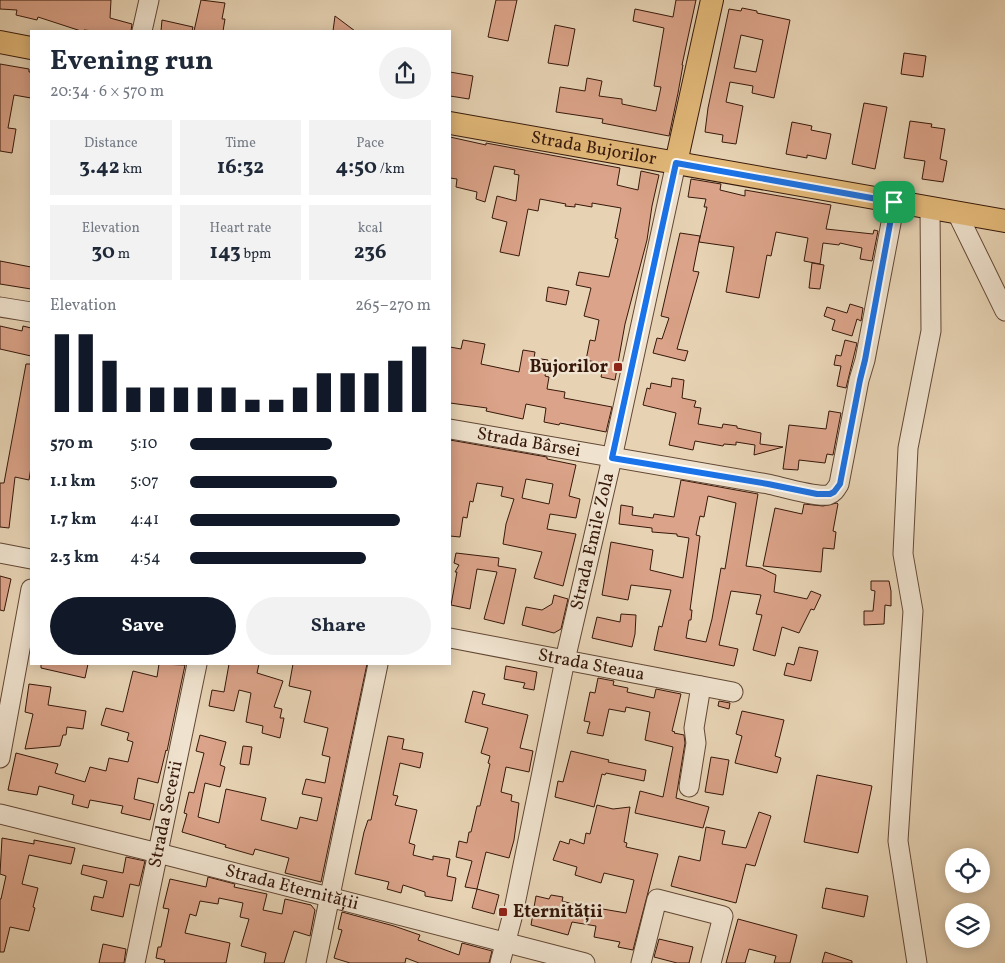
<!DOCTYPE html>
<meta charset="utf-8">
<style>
body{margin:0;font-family:Vollkorn,serif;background:#f2f2f3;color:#1f2937;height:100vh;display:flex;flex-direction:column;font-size:19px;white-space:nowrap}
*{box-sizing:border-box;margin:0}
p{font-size:16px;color:#747a83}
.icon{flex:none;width:28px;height:28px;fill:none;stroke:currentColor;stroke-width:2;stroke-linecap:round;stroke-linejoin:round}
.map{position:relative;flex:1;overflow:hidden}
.panel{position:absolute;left:30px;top:30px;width:421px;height:635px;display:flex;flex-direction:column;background:#fff;border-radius:0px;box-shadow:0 2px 12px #0003}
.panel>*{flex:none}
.controls{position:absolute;left:945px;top:848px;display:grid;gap:10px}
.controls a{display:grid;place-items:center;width:45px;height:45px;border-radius:50%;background:#fff;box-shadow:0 2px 12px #0003;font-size:25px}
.pin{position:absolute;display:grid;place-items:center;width:42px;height:42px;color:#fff;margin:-21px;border-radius:10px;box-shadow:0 2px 8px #0006}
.round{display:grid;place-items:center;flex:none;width:52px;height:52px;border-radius:26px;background:#f2f2f3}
.head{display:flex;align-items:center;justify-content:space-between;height:85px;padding:0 20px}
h1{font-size:28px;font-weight:700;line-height:38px}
.metrics{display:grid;grid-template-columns:repeat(3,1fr);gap:8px;height:85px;padding:5px 20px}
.metrics div{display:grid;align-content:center;border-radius:0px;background:#f2f2f3;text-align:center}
.metrics b{font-size:21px;font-weight:700}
.metrics small{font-size:14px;font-weight:400}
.metrics p{font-size:14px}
.chart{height:140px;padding:10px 20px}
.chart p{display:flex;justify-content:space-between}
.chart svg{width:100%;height:90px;margin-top:5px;stroke:#111827;stroke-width:6}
.primary-button{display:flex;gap:10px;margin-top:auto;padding:10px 20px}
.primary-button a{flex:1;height:58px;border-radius:30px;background:#111827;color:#fff;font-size:20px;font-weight:700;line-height:58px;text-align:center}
.primary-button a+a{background:#f2f2f3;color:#1f2937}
ul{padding:0 20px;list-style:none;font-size:16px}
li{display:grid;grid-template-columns:80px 60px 1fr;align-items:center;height:38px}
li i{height:12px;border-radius:6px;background:#111827}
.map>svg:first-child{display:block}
</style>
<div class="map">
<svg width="1005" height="963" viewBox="0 0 1005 963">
<rect width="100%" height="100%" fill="#e7d3b4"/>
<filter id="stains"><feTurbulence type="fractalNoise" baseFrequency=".004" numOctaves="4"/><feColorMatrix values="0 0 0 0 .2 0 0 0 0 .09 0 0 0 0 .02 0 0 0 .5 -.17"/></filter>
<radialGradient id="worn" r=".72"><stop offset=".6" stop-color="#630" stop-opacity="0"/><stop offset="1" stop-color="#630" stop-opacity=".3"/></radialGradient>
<!-- building -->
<g fill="#dba389" stroke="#36180a" fill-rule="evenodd">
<polygon points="0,0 111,0 110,18 132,24 131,31 94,31 84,30 83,31 81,31 38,17 37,20 16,15 17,10 0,9"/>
<polygon points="201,0 225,3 222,19 225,19 223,31 194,31"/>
<polygon points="496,0 517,0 508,41 488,37"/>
<polygon points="676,0 696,0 682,65 683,65 678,93 669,136 602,123 603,119 556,112 560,87 585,91 587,78 602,81 599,96 622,99 622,104 656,111 661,87 654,86 664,28 633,21 635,9 673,17"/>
<path d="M742 8 757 11V13L790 20 774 98 752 93 753 86 730 82 726 102 743 106 736 144 722 142 723 135 705 132 708 108 729 9 741 11ZM741 35 763 40 756 72 734 68Z"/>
<polygon points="335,16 355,31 333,31"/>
<polygon points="162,20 193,27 192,31 161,31"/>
<polygon points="555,25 575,29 568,66 548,63"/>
<polygon points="904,53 926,56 923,77 901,74"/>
<polygon points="0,64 29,69 29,72 31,72 31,98 14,95 8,128 16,129 12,153 0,151"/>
<polygon points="450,72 473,76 469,99 450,96"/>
<polygon points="864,103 887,107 875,169 852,164"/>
<polygon points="910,121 932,124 931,127 945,129 940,159 947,161 943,182 922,179 925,161 904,158"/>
<polygon points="792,122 812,126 811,130 831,134 826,159 807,155 807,158 786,154"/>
<polygon points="450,137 486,145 486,143 620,168 617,185 638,190 641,171 659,175 652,206 647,240 625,324 615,380 601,377 604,364 586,360 590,340 595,341 599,320 584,316 591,288 576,285 579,272 609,277 618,239 615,238 621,208 592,203 592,207 575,204 575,207 565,206 566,204 540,199 538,211 528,209 519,256 500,252 507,222 492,218 497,196 516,201 519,175 514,174 515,170 494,166 485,202 476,199 477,192 456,187 457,179 450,178"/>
<polygon points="691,179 721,184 720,190 745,196 745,190 831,205 826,229 873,234 874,230 878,231 872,261 860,259 862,248 840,243 839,245 823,243 820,264 804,261 808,238 776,232 771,256 767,255 759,298 726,292 734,247 699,242 707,207 704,207 706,199 688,197"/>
<polygon points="680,233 700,236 693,271 699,272 677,349 688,351 685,361 653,353 657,338 662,339 669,318 661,316"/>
<polygon points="0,261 31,267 31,289 0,284"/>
<polygon points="812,263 824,265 820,289 809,288"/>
<polygon points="548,287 569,291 566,305 546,301"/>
<polygon points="850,304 863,308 861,321 857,319 852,336 832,330 835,320 824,316 827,307 847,313"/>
<polygon points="0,326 22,331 23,326 31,328 31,356 0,349"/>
<polygon points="463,340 485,344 481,364 519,372 523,350 535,352 534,358 548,360 545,376 549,377 547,389 565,392 564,398 612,407 606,432 560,423 559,425 544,422 546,408 526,404 523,419 486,411 487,408 450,403 450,347 461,349"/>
<polygon points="845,340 857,343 846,388 837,386 841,366 834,365 836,355 841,356"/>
<polygon points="26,364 31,364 31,467 29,480 15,477 9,528 0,527 0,483 4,483"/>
<polygon points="672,378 684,380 682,398 696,401 694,407 701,408 698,424 722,428 723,424 737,426 737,428 761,433 760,444 783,447 754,455 755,445 736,442 736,445 724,444 723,446 695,441 693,450 669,445 676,413 643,405 647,388 650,389 651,383 671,387"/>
<polygon points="829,411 841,413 833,455 827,454 825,463 799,460 798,470 783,469 789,425 826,429"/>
<path d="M450 440 547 457V459L576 465 569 496 580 499 576 518 550 514 547 529 576 534 563 586 534 578 542 552 503 544 506 524 514 499 501 496 503 487 477 483 473 502 470 501 467 518 463 517 460 537 450 536ZM526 479 553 484 549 504 522 498Z"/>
<path d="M681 480 758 494 746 566 761 568 776 575 774 592 807 599 811 591 821 595 814 610 811 609 799 633 782 627 775 656 753 650 762 615 756 614 761 595 731 591 719 645 738 649 734 666 654 650 659 626 662 627 671 590 631 585 628 600 602 595 611 542 653 550 650 570 683 578 689 538 677 536V534L652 532V528L619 524 621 505 633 507 632 515 653 518 654 514 674 517ZM708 496 736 503 725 569 721 568 712 619 706 642 686 638 689 620H691L692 610H690L700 536 696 535 700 516 704 517Z"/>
<polygon points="837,503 838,504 833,531 836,532 834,549 823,548 821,572 763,566 775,508 802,514 804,504 823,506"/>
<polygon points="456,553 499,558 498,566 516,569 504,624 484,619 497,572 477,569 470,609 451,605 457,572 455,572 459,565 454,563"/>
<polygon points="0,576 11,579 4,611 0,610"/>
<polygon points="871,581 889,581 891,591 891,606 885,605 884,624 864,625 864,611 873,611 875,591 871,590"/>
<polygon points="554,595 568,599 561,629 554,633 522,625 526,607 542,610 552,604"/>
<polygon points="621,614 636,615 635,634 632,647 592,638 597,617 620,622"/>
<polygon points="799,647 818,651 811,681 784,675 787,663 794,665"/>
<polygon points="41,664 88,664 85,678 41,668"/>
<polygon points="159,664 185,665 167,751 166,750 158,783 138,778 134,799 154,804 150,820 121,813 123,806 90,800 88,808 72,804 74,795 39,786 37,795 8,790 16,753 58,764 55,773 85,782 90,767 106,771 109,758 128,762 133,742 127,740 129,733 101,725 106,708 123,712 133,671 157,677"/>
<polygon points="229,664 259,664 257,673 283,681 274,707 282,709 280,718 284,718 280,738 262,733 263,726 246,722 251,693 239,690 234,711 209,706 212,690 224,692"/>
<polygon points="293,664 367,664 321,882 285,873 289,858 255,849 253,855 225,847 226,845 182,832 187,814 184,813 189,792 194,793 204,753 196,751 200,735 226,742 220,765 225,767 220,787 205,783 198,817 219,823 226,789 266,798 261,820 297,829 300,817 317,821 322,798 302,794 306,779 325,783 330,757 322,755 328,728 304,722 311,691 289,686"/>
<polygon points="506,666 537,672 534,690 523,688 525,683 504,679"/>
<polygon points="598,678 614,681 613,685 628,688 627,692 654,698 656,689 681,694 672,731 675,732 674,733 684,735 685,743 676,798 709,807 703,828 635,813 640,791 663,797 673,747 645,740 650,712 626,707 625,712 609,709 603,736 587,733 590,722 584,721 590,692 595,693"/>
<polygon points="29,684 51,687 48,705 86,711 83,729 67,727 66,735 63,735 60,746 25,749 33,714 25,712"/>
<polygon points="473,691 485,694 482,704 528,715 520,748 533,751 529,772 506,767 501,792 512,795 511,801 519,803 514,840 509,858 486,852 477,889 465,887 472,861 456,857 459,841 467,843 469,832 471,832 477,806 480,806 490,764 488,763 490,756 481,753 488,728 465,722"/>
<polygon points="719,701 730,703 729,709 718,706"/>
<polygon points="742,711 784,720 775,756 781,758 777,773 735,763 742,736 736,734"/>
<polygon points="388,736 404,739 402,749 423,753 420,768 400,763 393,795 398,796 395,805 417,810 409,843 415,845 413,855 433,860 433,856 450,859 447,876 456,878 452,901 425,896 425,892 403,885 401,893 387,889 389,882 355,874 364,832 368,820 371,820"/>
<polygon points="243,746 252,747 249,765 240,764"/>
<polygon points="571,751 609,760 608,762 646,770 644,781 606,773 605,775 602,774 594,807 555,797 558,781 563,782"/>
<polygon points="711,757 729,760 723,795 705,792"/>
<polygon points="817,775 872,786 858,853 804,842"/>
<polygon points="597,805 613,809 630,807 624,842 627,843 626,847 658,854 633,950 618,947 620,942 594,937 596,926 572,922 568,935 531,925 536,896 549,899 551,895 563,897 562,901 584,907 585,906 626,913 634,880 604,873 601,883 575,875 577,867 553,860 560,841 569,844 570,839 584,844 586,833 590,834"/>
<polygon points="759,812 771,816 755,866 746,864 736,903 671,886 679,856 700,861 706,827 725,831 722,844 746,848"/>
<polygon points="2,838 34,844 34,840 75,848 71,864 29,855 22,884 38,888 33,907 35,908 29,931 10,927 4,952 0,952 0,899 1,899 6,876 0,874"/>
<polygon points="126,857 145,861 139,886 130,884 123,917 91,910 94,896 103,898 107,881 81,874 83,865 123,873"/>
<polygon points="208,877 235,884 234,887 267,894 263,910 282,914 285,899 311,905 315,910 310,936 294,931 284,963 264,963 266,953 241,946 249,919 240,917 243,903 219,898 218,904 200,901 196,916 190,914 185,933 230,943 226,963 164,963 165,960 156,958 158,947 161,947 169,909 163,908 170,879 206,887"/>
<polygon points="826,888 868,896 864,917 822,908"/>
<polygon points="477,889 499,895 494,914 472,908"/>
<polygon points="342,912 394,926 420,935 418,940 459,955 462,943 492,951 489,963 419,963 406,958 405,963 350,963 334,958 342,930 338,929"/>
<polygon points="738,919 797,935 790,963 774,963 776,956 749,949 745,963 726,963"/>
<polygon points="659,939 693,947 689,963 677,963 654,957"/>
<polygon points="103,944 126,949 124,963 99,963"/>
<polygon points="825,952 852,961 852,963 822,963"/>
</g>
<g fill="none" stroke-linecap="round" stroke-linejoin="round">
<!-- minor casing -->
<g stroke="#624734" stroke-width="21">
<g id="minor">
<polyline points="142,31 149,0"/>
<polyline points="957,213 1005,311"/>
<polyline points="0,307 31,312"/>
<path id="s1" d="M450 429 768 484C782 487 815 497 828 495 834 493 836 489 839 484L859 380 865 360 895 202"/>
<polyline points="0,553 31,559"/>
<path id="s2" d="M450 638 733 692"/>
<polyline points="0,758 31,589"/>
<polyline points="689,787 696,743 694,728 701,686"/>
<path id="s3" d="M0 814 158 853 585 963"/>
<path id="s4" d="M135 963 197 664"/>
<polyline points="316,963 378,664"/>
<path id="s5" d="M500 963 513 914 565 660 612 458 676 163"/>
<polyline points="641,963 657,899 723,916 711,963"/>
<polyline points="917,963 898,841 913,611 903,554 908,448 931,331 930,208"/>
</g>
</g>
<!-- major casing -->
<g stroke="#36180a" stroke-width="24">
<g id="major">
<polyline points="0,42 31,48"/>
<path id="s6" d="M450 123 1005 221"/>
<polyline points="676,163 712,0"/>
</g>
</g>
<!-- minor -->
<use href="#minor" stroke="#efe2ce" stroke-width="19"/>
<!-- major -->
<use href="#major" stroke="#e4ba7a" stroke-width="22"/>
</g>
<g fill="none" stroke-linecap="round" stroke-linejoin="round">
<!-- route casing -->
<g stroke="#fff" stroke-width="10">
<polygon id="route" points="676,163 894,202 865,360 860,380 840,484 834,492 830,494 817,494 768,484 612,458"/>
</g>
<!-- route -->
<use href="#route" stroke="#1a73e8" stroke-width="6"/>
</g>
<!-- markers -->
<g fill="#8f2418" stroke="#efe2ce" stroke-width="2">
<rect x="613" y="362" width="10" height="10" rx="2.5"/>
<rect x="498" y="907" width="10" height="10" rx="2.5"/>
</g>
<g text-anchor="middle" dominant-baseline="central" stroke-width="4.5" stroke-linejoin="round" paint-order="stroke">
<!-- street labels -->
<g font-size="18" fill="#36180a" stroke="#efe2ce">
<text stroke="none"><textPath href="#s6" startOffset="146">Strada Bujorilor</textPath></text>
<text stroke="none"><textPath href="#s1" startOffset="80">Strada Bârsei</textPath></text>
<text stroke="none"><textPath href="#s5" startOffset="432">Strada Emile Zola</textPath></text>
<text stroke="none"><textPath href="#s2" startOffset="144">Strada Steaua</textPath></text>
<text stroke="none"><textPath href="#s4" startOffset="152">Strada Secerii</textPath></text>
<text stroke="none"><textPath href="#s3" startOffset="301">Strada Eternității</textPath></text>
</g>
<!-- poi labels -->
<g font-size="18" font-weight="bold" fill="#36180a" stroke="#efe2ce" text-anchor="end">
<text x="608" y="367">Bujorilor</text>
<text x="513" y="912" text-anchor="start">Eternității</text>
</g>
</g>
<rect width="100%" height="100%" filter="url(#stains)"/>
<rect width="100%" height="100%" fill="url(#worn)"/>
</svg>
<div class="controls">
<a><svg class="icon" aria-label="locate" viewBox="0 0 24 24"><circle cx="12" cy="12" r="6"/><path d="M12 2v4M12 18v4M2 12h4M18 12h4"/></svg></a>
<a><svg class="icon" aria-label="layers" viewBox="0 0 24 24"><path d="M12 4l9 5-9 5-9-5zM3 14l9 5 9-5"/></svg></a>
</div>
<div class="pin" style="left:894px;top:202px;background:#1e9e55"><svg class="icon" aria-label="arrive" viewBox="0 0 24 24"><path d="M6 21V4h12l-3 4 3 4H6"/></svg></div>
<section class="panel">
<div class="head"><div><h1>Evening run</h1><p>20:34 · 6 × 570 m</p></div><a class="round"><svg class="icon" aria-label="share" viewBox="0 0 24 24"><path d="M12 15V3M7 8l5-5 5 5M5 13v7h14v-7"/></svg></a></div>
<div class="metrics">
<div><p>Distance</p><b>3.42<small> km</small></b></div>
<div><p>Time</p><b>16:32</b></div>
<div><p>Pace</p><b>4:50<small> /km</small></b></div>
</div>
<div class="metrics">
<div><p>Elevation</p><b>30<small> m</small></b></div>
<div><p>Heart rate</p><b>143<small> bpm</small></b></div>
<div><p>kcal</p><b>236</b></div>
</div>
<div class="chart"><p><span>Elevation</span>265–270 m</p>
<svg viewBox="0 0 160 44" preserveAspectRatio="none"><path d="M5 44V6M15 44V6M25 44V19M35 44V32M45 44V32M55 44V32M65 44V32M75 44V32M85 44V38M95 44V38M105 44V32M115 44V25M125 44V25M135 44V25M145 44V19M155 44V12"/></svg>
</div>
<ul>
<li><b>570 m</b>5:10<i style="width:59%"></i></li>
<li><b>1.1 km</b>5:07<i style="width:61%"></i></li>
<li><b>1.7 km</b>4:41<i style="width:87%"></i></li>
<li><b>2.3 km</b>4:54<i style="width:73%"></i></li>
</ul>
<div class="primary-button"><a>Save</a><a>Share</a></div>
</section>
</div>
